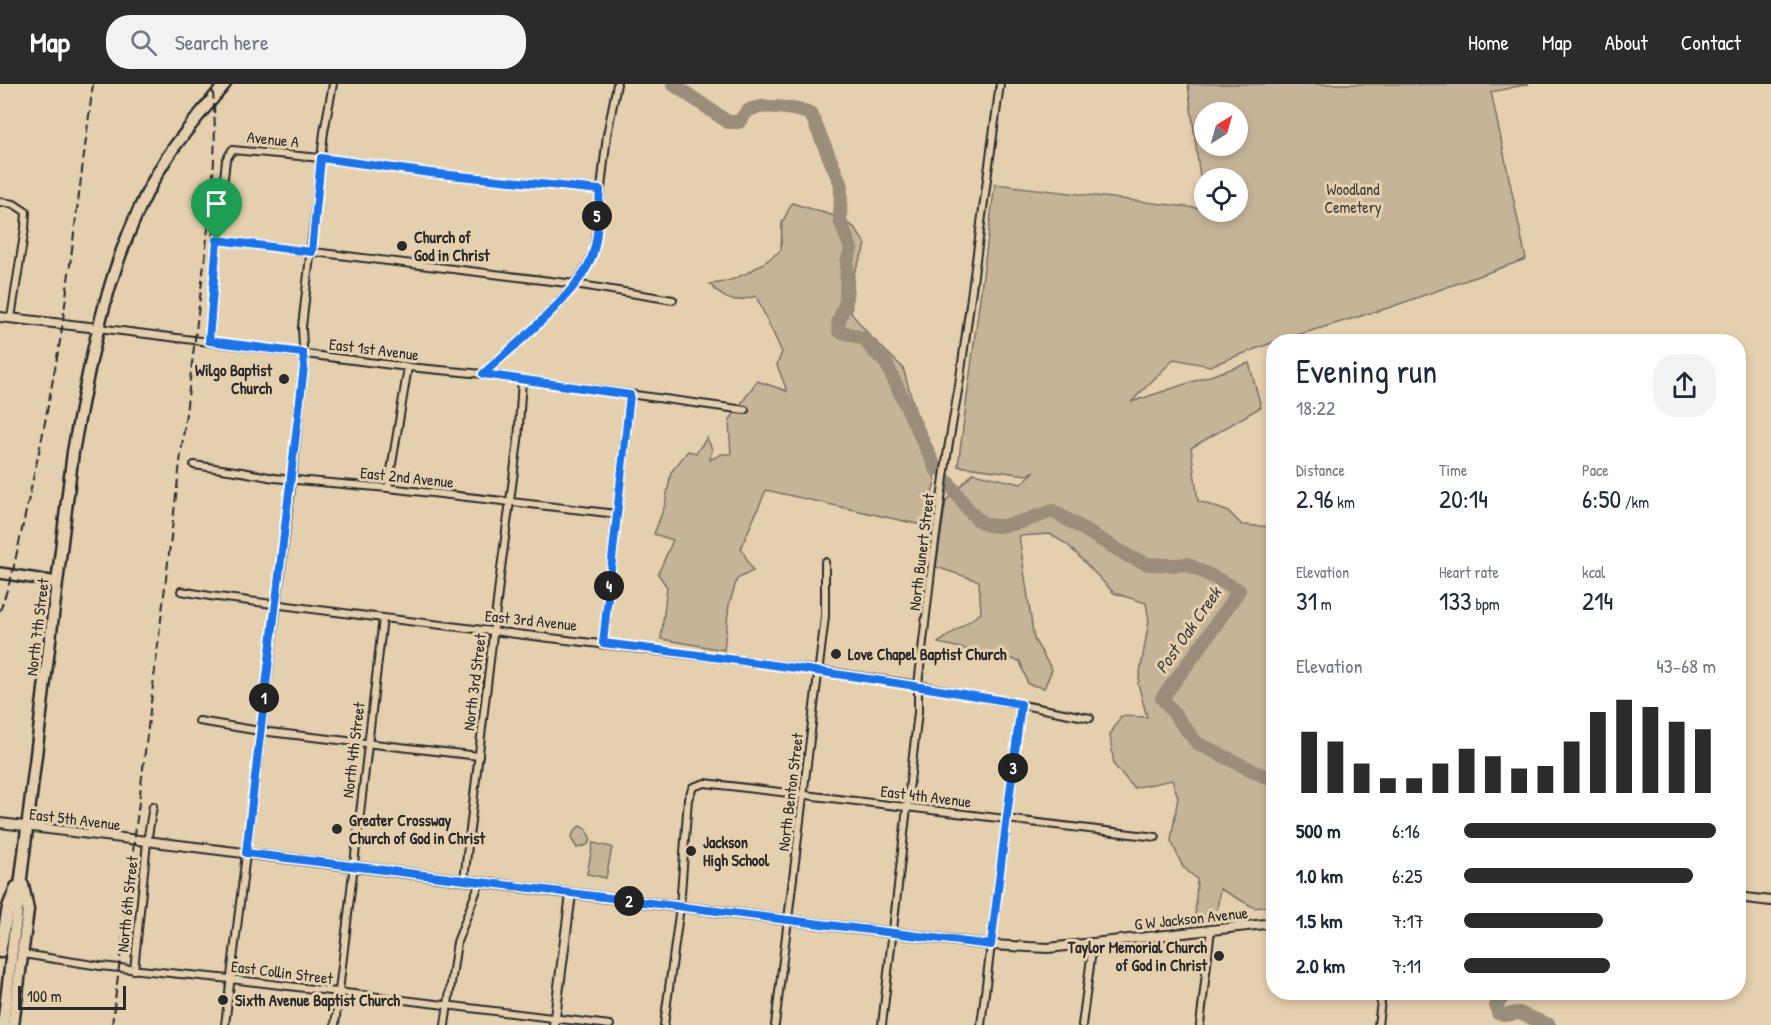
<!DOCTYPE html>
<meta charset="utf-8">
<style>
body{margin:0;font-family:"Patrick Hand",sans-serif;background:#f2f2f3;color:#1f2937;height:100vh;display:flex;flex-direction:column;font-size:22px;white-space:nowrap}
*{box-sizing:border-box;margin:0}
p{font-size:20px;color:#747a83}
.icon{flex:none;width:33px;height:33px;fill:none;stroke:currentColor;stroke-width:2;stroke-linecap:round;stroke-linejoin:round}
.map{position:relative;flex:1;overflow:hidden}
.drawer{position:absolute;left:1266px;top:250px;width:480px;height:666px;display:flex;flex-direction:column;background:#fff;border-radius:24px;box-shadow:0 3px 9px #0003}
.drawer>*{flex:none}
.needle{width:39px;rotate:37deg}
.fabs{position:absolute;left:1194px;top:18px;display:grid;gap:12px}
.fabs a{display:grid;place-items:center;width:54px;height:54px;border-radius:50%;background:#fff;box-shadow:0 3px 9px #0003;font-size:30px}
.scale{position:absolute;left:18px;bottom:15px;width:108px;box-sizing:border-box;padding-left:6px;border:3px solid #2b2b2b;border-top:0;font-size:16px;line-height:21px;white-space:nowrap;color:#2b2b2b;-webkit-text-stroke:4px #e4cfae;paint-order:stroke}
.pin{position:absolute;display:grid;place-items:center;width:51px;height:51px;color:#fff;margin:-62px -26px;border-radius:50% 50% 50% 0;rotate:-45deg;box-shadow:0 0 6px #0007}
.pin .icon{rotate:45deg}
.km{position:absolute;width:30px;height:30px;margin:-15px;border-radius:50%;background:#222;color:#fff;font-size:16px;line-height:30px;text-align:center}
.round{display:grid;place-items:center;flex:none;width:63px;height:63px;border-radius:24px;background:#f2f2f3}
.overview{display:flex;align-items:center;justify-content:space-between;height:102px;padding:0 30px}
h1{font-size:33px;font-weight:600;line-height:45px}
.stats{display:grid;grid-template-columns:repeat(3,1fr);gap:9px;height:102px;padding:6px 30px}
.stats div{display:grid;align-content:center}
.stats b{font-size:26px;font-weight:600}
.stats small{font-size:16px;font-weight:400}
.stats p{font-size:16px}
.chart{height:168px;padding:12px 30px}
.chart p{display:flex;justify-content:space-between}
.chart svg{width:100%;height:108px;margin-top:6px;stroke:#2b2b2b;stroke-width:6}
ul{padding:0 30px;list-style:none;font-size:20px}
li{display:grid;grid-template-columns:96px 72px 1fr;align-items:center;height:45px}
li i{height:15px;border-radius:8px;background:#2b2b2b}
header{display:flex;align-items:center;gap:36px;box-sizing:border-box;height:84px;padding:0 30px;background:#2b2b2b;color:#fff}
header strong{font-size:28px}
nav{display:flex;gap:33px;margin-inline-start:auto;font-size:21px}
.search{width:420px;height:54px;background:#f2f2f3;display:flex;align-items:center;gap:15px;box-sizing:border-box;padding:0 21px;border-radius:24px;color:#747a83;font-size:22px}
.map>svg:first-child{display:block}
</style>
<header>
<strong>Map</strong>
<div class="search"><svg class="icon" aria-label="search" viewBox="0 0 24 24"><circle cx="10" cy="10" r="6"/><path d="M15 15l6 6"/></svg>Search here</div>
<nav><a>Home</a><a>Map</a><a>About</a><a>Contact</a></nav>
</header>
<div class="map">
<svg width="1771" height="941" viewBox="0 0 1771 941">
<rect width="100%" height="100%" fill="#e4cfae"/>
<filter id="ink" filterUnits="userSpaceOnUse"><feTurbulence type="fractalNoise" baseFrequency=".0167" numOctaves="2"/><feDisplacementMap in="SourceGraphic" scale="12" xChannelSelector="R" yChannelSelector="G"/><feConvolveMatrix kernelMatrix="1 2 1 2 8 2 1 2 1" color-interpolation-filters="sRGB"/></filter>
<g filter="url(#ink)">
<!-- green -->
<g fill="#c6b499" stroke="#787062" stroke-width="1.5" fill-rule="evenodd">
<path d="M1188 0H1529L1491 8 1526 175 1391 223 1274 258 1210 282 1174 275 1131 318 1249 279 1261 323 1191 364 1198 417 1229 428 1242 441 1273 443V821L1255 824 1220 805 1216 834 1195 835 1197 795 1183 783 1171 757 1178 713 1172 696 1134 704 1114 681 1110 651 1121 632 1147 633 1138 600 1149 537 1146 519 1114 509 1068 461 1050 450 1019 452 1034 555 1052 586 1044 604 1028 600 1020 577 938 559 981 529 979 497 936 483 946 417 973 389 1021 400 1035 387 1027 391 958 382 995 100 1204 125ZM1238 28V62H1204V28ZM1238 94V128H1204V94Z"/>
<path d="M792 119 834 132 854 143 866 161 854 189 851 229 870 252 903 284 935 396 926 442 766 406 741 464 753 487 737 495 729 521 724 566 661 555 667 503 658 490 673 456 654 450 665 421 671 388 688 367 696 369 707 354 712 365 710 376 722 370H731L729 337 757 297 787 307 777 281 782 268 756 212C733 219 726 218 710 200 735 199 762 182 781 166L782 139Z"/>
<polygon points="580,742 586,745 591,756 587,761 577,764 571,754 575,746"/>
<polygon points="593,759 612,763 606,794 587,790"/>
</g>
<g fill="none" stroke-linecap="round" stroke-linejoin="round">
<!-- river -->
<g stroke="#9a8e7a" stroke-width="14">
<path d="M673 0 728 38H739C742 34 745 29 748 27 761 18 798 25 811 30L841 101 840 136 851 165 847 178 846 217 838 239 839 247 865 255 870 263 886 279 936 385"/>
<path d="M948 398C958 410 970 433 985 440 1002 447 1035 433 1053 427L1130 473 1148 480 1174 481 1187 480 1239 506 1204 558 1162 614 1197 659 1274 697"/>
<polyline points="1503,909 1502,914 1496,922 1498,929 1504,931 1519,929 1549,941"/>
</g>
<!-- minor casing -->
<g stroke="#2b2b2b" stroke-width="10">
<g id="minor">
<polyline points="0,118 14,120 26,128 25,144 11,234"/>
<polyline points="217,156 575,200 673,216"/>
<polyline points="98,244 408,283 483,290 745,326"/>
<polyline points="209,257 217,156 226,76 232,66 321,74 430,89 600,106"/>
<path d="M483 290C518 258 578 211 594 166L607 51 617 0"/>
<polyline points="194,381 242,388 274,394 388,404 617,430"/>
<polyline points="388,404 408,283"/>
<polyline points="181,507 210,512 383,534 817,586 918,601 1090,634"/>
<polyline points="603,559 630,311"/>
<polyline points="199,637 260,647 479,672"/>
<polyline points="464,796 500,492 518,357 522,296"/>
<polyline points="23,870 100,882 230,895 610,941"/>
<polyline points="134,886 147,758 153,722"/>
<polyline points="225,941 292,396 304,283 302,243 324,48 333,0"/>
<polyline points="335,941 383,534"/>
<polyline points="445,941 457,858 480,798"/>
<polyline points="664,941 680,823 688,715 693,703 705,699 1156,753"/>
<polyline points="775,941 825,533 825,478"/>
<polyline points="882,941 918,628 918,601 932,479 948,365 959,301 1000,0"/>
<polyline points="981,941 1021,620"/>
<polyline points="1082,941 1093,859"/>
<polyline points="1200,941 1211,845"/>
<polyline points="1378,941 1382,909"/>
</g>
</g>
<!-- tertiary casing -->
<g stroke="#2b2b2b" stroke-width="12">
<g id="tertiary">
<polyline points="0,233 98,244"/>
<polyline points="0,739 991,861 1048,864 1274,839"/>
<polyline points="1738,813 1771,817"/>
<polyline points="554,941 571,810"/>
</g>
</g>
<!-- secondary casing -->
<g stroke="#2b2b2b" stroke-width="14">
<polyline id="secondary" points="0,489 57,498"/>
</g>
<!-- primary casing -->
<g stroke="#2b2b2b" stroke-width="15">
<g id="primary">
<polyline points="0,868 8,823 16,803"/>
<path d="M3 941 73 368C91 268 111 163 166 75 183 49 205 24 225 0"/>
<polyline points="13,941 28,826 23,801"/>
</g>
</g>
<!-- minor -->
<use href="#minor" stroke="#e4cfae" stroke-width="6"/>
<!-- tertiary -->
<use href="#tertiary" stroke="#e4cfae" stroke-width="8"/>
<!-- secondary -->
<use href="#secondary" stroke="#e4cfae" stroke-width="9"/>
<!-- primary -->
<use href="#primary" stroke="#e4cfae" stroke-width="10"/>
<!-- rail -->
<g stroke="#2b2b2b" stroke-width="2" stroke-dasharray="9 4.5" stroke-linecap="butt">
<polyline points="0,527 12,491 42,354 61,252 93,0"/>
<path d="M112 941 205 172C211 115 219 57 212 0"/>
</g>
</g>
</g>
<g fill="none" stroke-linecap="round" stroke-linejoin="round" filter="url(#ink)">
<!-- route casing -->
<g stroke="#fff" stroke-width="12">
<path id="route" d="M321 74 430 89 600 106C598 128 599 155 591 175 576 211 513 263 483 290L630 311 603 559C743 576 882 595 1021 620L991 861 246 769 304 283 303 269 209 257 217 156 312 168Z"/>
</g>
<!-- route -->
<use href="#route" stroke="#1a73e8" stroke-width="8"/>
</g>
<!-- markers -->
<g fill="#2b2b2b" stroke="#e4cfae" stroke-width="2">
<circle cx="402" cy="162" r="6"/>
<circle cx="284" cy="295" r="6"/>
<circle cx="836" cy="570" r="6"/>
<circle cx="337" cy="745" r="6"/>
<circle cx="691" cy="767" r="6"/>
<circle cx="1219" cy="872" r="6"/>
<circle cx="223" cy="916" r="6"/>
</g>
<g text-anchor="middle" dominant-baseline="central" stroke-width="6" stroke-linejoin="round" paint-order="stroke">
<!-- street labels -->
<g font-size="16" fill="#2b2b2b" stroke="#e4cfae">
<text transform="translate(273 55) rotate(6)">Avenue A</text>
<text transform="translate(374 265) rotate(7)">East 1st Avenue</text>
<text transform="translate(407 393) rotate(6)">East 2nd Avenue</text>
<text transform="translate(921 468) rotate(-83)">North Bunert Street</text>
<text transform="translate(531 536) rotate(6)">East 3rd Avenue</text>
<text transform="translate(37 543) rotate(-83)">North 7th Street</text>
<text transform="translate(474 598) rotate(-83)">North 3rd Street</text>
<text transform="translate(353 666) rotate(-83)">North 4th Street</text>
<text transform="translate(790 708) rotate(-83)">North Benton Street</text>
<text transform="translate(926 712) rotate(7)">East 4th Avenue</text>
<text transform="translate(75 735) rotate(7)">East 5th Avenue</text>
<text transform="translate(127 820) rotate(-84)">North 6th Street</text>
<text transform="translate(1191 834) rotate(-6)">G W Jackson Avenue</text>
<text transform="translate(282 888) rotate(7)">East Collin Street</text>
</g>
<!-- park labels -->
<g font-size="16" fill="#42403c" stroke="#e4cfae">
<text x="1353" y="105">Woodland<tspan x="1353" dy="18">Cemetery</tspan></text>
</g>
<!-- poi labels -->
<g font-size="16" font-weight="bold" fill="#2b2b2b" stroke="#e4cfae" text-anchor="start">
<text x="414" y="153">Church of<tspan x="414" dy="18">God in Christ</tspan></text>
<text x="272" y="286" text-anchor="end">Wilgo Baptist<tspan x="272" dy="18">Church</tspan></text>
<text x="848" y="570">Love Chapel Baptist Church</text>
<text x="349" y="736">Greater Crossway<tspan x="349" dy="18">Church of God in Christ</tspan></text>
<text x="703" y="758">Jackson<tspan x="703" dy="18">High School</tspan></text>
<text x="1207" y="863" text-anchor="end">Taylor Memorial Church<tspan x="1207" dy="18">of God in Christ</tspan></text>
<text x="235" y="916">Sixth Avenue Baptist Church</text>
</g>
<!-- water labels -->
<g font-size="18" font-style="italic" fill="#413f3b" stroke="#e4cfae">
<text transform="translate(1188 546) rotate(-55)">Post Oak Creek</text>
</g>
</g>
</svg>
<div class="fabs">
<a><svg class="needle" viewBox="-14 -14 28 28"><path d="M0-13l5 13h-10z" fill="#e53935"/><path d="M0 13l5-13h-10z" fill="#747a83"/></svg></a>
<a><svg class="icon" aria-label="locate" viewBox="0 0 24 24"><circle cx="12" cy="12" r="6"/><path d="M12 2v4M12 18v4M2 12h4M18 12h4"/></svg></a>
</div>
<div class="scale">100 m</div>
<div class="pin" style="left:217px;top:156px;background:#1e9e55"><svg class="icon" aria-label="arrive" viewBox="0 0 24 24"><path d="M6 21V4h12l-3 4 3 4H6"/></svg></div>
<b class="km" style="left:264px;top:614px">1</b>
<b class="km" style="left:629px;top:817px">2</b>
<b class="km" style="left:1013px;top:684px">3</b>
<b class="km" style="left:609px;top:502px">4</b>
<b class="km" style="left:597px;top:132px">5</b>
<section class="drawer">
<div class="overview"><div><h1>Evening run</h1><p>18:22</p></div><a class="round"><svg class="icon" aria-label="share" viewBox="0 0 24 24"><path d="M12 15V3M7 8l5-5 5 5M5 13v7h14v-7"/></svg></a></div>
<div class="stats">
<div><p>Distance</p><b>2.96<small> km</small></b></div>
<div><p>Time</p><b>20:14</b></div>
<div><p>Pace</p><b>6:50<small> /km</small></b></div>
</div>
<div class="stats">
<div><p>Elevation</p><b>31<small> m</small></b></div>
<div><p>Heart rate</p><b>133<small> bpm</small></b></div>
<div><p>kcal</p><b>214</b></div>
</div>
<div class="chart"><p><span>Elevation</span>43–68 m</p>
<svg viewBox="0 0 160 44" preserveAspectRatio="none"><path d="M5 44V19M15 44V23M25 44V32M35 44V38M45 44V38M55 44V32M65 44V26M75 44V29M85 44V34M95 44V33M105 44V23M115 44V11M125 44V6M135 44V9M145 44V15M155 44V18"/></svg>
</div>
<ul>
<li><b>500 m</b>6:16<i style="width:100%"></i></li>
<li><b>1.0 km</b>6:25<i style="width:91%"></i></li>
<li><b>1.5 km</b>7:17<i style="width:55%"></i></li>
<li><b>2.0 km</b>7:11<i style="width:58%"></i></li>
</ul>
</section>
</div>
